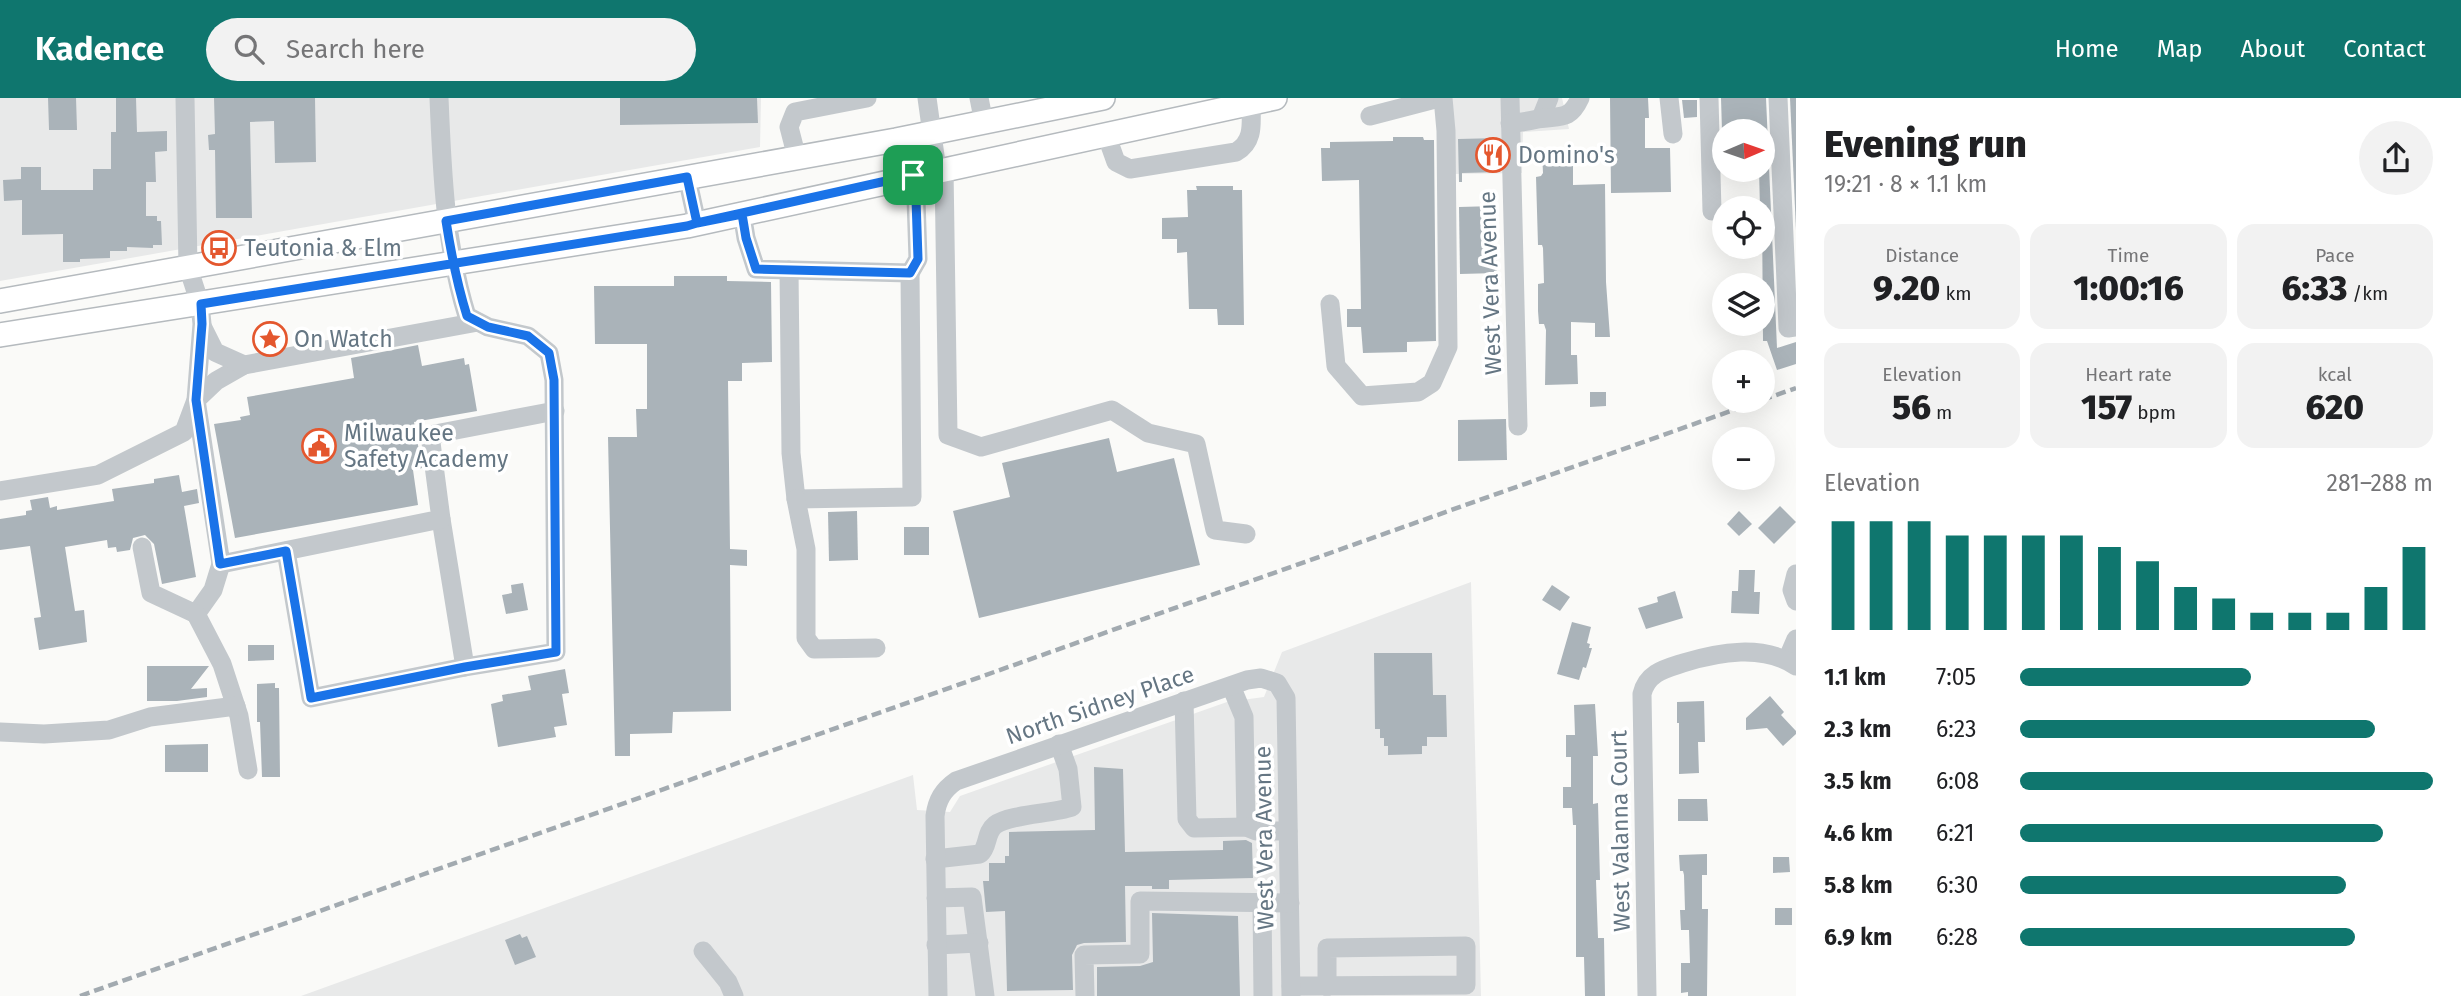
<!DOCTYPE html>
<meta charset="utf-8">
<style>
body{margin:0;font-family:"Fira Sans",sans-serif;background:#f2f2f2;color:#202124;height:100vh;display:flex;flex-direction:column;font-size:26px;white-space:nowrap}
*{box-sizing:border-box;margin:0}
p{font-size:23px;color:#757577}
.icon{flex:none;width:38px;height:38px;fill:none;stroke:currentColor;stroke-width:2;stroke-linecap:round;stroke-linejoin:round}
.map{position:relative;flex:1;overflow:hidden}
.drawer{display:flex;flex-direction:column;background:#fff;width:665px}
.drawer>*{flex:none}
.needle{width:46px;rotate:88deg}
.fabs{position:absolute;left:1712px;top:21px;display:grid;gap:14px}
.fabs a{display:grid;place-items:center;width:63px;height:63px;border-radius:50%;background:#fff;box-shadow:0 7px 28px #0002;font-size:35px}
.pin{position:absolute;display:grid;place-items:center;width:60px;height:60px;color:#fff;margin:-30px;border-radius:14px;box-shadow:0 4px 10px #0006}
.round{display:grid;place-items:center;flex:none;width:74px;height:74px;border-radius:37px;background:#f2f2f2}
.headline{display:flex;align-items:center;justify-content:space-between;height:119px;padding:0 28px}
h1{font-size:38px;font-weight:800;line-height:52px}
.figures{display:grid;grid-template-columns:repeat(3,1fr);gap:10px;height:119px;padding:7px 28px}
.figures div{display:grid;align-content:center;border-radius:18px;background:#f2f2f2;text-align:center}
.figures b{font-size:35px;font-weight:800}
.figures small{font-size:19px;font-weight:400}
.figures p{font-size:19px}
.chart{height:196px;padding:14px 28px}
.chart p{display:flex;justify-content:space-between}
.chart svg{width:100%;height:126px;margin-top:7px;stroke:#0f766e;stroke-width:6}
ul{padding:0 28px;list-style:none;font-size:23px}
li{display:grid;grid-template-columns:112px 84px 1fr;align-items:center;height:52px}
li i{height:18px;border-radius:9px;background:#0f766e}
header{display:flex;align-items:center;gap:42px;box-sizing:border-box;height:98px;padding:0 35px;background:#0f766e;color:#fff}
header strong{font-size:33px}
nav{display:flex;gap:38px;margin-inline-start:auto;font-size:24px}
.search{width:490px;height:63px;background:#f2f2f2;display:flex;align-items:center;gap:18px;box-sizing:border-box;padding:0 24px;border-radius:38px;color:#757577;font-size:26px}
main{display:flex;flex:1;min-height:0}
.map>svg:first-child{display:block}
</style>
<header>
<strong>Kadence</strong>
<div class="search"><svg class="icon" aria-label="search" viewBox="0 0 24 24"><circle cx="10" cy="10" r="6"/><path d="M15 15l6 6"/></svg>Search here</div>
<nav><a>Home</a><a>Map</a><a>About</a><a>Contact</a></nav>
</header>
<main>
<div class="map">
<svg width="1796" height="898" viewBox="0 0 1796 898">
<rect width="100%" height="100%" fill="#fafaf8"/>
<!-- built -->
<g fill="#e8e9e9">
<polygon points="0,0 761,0 760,49 0,183"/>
<polygon points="1450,0 1562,0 1569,31 1523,34 1522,75 1452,76"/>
<polygon points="1471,484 1481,898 301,898 913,677 917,712 950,714 960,698 1227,604 1264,599 1282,554"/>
</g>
<!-- building -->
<g fill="#aab3b9">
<polygon points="48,0 76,0 77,32 49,32"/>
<polygon points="116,0 136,0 137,34 167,33 167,53 155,54 156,84 146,84 146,118 157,118 157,123 161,123 162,147 153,147 153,150 127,149 127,153 110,153 110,160 80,161 80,164 63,164 63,136 22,137 22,102 4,103 3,82 21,81 21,69 41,69 41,92 93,92 93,71 111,71 111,34 116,34"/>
<polygon points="214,0 315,0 316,64 275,65 274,23 250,24 252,120 216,120 215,52 209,52 208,37 215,36"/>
<polygon points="620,0 757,0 758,25 620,27"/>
<polygon points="1610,0 1648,0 1649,20 1645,20 1645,50 1670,50 1671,94 1611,95"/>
<polygon points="1721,0 1766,0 1777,250 1796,244 1796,266 1777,272 1767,243 1763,243 1762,110 1760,110 1759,72 1762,72 1762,33 1722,33"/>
<polygon points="1790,0 1796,0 1796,132"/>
<polygon points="1682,2 1697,2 1697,19 1684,20"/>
<polygon points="1393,39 1423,39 1424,42 1434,42 1436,243 1407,244 1407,254 1363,255 1361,229 1347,229 1347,211 1361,211 1359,82 1322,83 1321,50 1330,50 1330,44 1393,43"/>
<polygon points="1499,40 1500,74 1462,75 1462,84 1459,84 1458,41"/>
<polygon points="1542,54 1564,54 1564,58 1573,58 1573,87 1605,86 1606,184 1610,239 1595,239 1595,225 1571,224 1571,257 1577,257 1578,286 1545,287 1546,232 1544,226 1539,226 1538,213 1538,186 1544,185 1543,150 1542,147 1538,147 1536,79 1541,78 1543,75"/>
<polygon points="1196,88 1233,88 1233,92 1242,92 1244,227 1218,227 1217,211 1189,211 1187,154 1177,155 1177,141 1162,141 1162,120 1188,119 1187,92 1197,92"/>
<polygon points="1495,108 1497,175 1460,176 1459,109"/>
<polygon points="674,178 727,178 727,183 771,184 772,264 742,265 742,283 728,283 730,451 747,452 747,468 730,467 731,613 673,614 672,635 630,636 630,658 615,658 608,339 637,339 636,311 647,311 647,246 595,246 594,188 674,188"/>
<polygon points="418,247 422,268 464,260 465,267 469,266 477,313 414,324 422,370 413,372 418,407 235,440 214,326 241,322 240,319 250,317 247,299 354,280 351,260"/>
<polygon points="1590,294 1606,294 1606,308 1590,309"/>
<polygon points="1506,321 1507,362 1458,363 1458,322"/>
<polygon points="1109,340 1117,374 1174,360 1200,467 979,520 953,413 1010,399 1002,365"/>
<polygon points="179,377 182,394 197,391 199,405 184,408 196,479 162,486 154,446 145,437 133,440 130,452 117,454 116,449 108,450 107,442 65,449 75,513 84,512 87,544 39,552 34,520 41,519 30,448 0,452 0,421 26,417 26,413 32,412 30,402 48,399 50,410 57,408 57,412 114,403 112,391 154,385 154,381"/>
<polygon points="1780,408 1796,424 1774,446 1758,430"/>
<polygon points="857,413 858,462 829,463 828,414"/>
<polygon points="1739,413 1752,426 1739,438 1727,426"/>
<rect x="904" y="429" width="25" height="28"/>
<polygon points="1739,472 1755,472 1754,494 1760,494 1759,516 1731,515 1732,493 1738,493"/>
<polygon points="523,485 528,512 506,516 502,497 512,495 511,487"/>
<polygon points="1552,487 1570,499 1560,513 1542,502"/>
<polygon points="1675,493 1683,520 1646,531 1638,510 1658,504 1657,499"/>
<polygon points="1572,524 1591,529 1587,545 1590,546 1589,550 1592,550 1586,570 1583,569 1579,582 1557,576"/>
<polygon points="248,547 274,547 274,562 248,563"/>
<polygon points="1374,555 1432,555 1433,597 1446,597 1447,639 1427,639 1427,648 1422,648 1422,656 1388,657 1388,648 1384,648 1384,640 1380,640 1380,631 1375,631"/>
<polygon points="147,568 209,568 191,591 207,590 207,599 177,603 147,603"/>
<polygon points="565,571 569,595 562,596 567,627 554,629 556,639 498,649 491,606 503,603 502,597 531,592 528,578"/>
<polygon points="275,585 275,590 279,590 280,679 262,679 260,624 257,624 257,586"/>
<polygon points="1770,598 1784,614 1781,617 1796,633 1796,636 1783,648 1767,630 1746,632 1746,620"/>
<polygon points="1704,603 1705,644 1698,644 1699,675 1679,676 1679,625 1677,625 1677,604"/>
<polygon points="1595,606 1598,658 1593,658 1593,706 1598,705 1600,782 1596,782 1597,812 1598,840 1604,840 1605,898 1585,898 1584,859 1576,859 1576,727 1573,727 1572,710 1563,710 1563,689 1571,689 1571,659 1566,659 1566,637 1575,637 1574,607"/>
<polygon points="208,646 208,674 165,674 165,647"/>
<polygon points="1094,669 1123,671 1125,754 1223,752 1223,743 1246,742 1252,745 1253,780 1169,782 1169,791 1152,791 1152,788 1125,788 1126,844 1084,845 1077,847 1072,857 1073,892 1007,893 1005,813 986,814 983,783 989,783 989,765 1005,765 1005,758 1009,758 1009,734 1095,732"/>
<polygon points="1678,701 1707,701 1708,723 1678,723"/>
<polygon points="1707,756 1707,777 1702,777 1702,811 1708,811 1707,898 1688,898 1688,894 1681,895 1681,865 1690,865 1689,832 1681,832 1680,812 1685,812 1684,777 1683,773 1680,773 1679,757"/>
<polygon points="1773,759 1789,759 1790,774 1773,775"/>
<rect x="1775" y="810" width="17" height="17"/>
<polygon points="1152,815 1238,818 1240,898 1097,898 1097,869 1140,868 1153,864"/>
<polygon points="520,836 522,840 527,838 536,859 515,867 505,842"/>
</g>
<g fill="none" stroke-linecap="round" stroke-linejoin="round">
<!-- major casing -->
<g stroke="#b5babe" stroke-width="26">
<g id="major">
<polyline points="0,203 896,42 1103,0"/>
<polyline points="0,237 687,128 1275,0"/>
</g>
</g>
<!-- minor -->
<g stroke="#c3c8cc" stroke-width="19">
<path d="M439 0C442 74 445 147 467 218L488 229 528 238 549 255 554 282 556 554 465 569 441 421"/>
<polyline points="927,0 937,72"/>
<polyline points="979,0 984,25"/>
<polyline points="1510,0 1518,328"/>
<polyline points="1669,0 1673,36"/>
<polyline points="1709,0 1712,113"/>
<polyline points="1778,0 1788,230 1796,229"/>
<polyline points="1370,18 1439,0"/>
<polyline points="1541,20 1549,0"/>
<path d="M1510 25C1520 25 1529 23 1538 21 1559 17 1569 24 1580 0"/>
<path d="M1106 36 1116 64 1130 71 1236 54C1255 43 1251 24 1251 5"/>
<polyline points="797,60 789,29 795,14 867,0"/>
<polyline points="944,70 948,337 981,349 1112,312 1148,335 1196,346 1215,432 1246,436"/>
<polyline points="687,79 697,125"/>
<polyline points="742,115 746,140 756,171 910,175 918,161 916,101 913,77"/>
<polyline points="789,172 791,355 796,401 912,399 910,175"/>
<polyline points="1330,206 1336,268 1362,298 1418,294 1432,285 1448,249 1446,33 1443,0"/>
<polyline points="478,224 244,267 216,283 196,302 221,466 441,421 430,337 555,313"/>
<polyline points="203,230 215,254 244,267"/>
<polyline points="0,393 98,377 184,334 196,302 202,226 200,206 188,169 185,0"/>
<polyline points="796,401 806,451 806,540 814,551 876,550"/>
<polyline points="142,449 151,495 196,516 213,492 221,466"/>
<polyline points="286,453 311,600 465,569"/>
<polyline points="1796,476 1792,492 1796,503"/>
<polyline points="196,516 222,566 239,618 248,672"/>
<polyline points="1787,562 1796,541"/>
<polyline points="1231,588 1244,619 1246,729"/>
<polyline points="1184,603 1187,721 1194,730 1246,729 1256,733 1288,733"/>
<polyline points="0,634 44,636 109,632 150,619 236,608"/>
<path d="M935 761 980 756C989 748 985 735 995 727 1010 716 1052 716 1072 709L1068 671 1059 646"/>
<polyline points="936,800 972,799 985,898"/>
<polyline points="1262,804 1263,898"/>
<polyline points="936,847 979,845"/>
<polyline points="703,853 728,884 734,898"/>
<polyline points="1291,888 1466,887 1466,848 1327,850 1327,889"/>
<path d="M938 898 935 718C937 702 943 692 956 683L1247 582 1261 580 1277 585 1286 600 1291 898"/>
<polyline points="1085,898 1084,857 1140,856 1140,803 1290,805"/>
<path d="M1647 898 1642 596C1647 575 1664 571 1683 565 1719 554 1763 546 1796 568"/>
</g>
<!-- major -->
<use href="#major" stroke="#fff" stroke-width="23"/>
<!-- rail -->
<g stroke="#a2aab0" stroke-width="4.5" stroke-dasharray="10 5" stroke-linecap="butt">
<polyline points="1762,302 1796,290"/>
<polyline points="80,898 1759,303"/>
</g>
</g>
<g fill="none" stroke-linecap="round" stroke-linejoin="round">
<!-- route casing -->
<g stroke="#fff" stroke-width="14">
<path id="route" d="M913 77 697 125 687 128 201 206 202 226 196 302 220 466 286 453 311 600 465 569 556 554 554 282 549 255 528 238 488 229 467 218C457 186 451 155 446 123L687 79 697 125 742 116 746 140 756 171 910 175 918 161 916 101 913 77"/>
</g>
<!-- route -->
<use href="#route" stroke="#1a73e8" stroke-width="9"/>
</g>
<!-- icons -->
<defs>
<g id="restaurant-ring" transform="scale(1.75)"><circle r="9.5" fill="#fff" stroke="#e4572e" stroke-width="1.5"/><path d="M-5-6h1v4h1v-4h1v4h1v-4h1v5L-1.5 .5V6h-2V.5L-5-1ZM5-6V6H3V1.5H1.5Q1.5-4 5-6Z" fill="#e4572e"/></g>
<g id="bus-ring" transform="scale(1.75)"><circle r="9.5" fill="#fff" stroke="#e4572e" stroke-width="1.5"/><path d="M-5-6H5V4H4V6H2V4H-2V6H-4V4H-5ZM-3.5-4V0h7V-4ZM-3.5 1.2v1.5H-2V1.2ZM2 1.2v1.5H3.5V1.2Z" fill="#e4572e"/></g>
<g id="sight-ring" transform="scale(1.75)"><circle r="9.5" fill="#fff" stroke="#e4572e" stroke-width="1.5"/><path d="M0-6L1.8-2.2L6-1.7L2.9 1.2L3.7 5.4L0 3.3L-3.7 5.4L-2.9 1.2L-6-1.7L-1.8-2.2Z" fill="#e4572e"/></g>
<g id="civic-ring" transform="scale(1.75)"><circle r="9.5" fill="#fff" stroke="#e4572e" stroke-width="1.5"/><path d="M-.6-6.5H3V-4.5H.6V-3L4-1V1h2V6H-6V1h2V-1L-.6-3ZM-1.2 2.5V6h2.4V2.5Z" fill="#e4572e"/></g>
</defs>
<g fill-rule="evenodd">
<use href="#restaurant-ring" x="1493" y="57"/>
<use href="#bus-ring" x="219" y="150"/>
<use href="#sight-ring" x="270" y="241"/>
<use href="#civic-ring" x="319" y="348"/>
</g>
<g text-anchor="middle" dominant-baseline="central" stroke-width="7" stroke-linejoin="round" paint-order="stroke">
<!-- poi labels -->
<g font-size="23" fill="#657683" stroke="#fff" text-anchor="start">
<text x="1518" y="57">Domino's</text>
<text x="244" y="150">Teutonia &amp; Elm</text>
<text x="294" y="241">On Watch</text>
<text x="344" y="335">Milwaukee<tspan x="344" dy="26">Safety Academy</tspan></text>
</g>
<!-- street labels -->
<g font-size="23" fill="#657683" stroke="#fff">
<text transform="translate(1490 185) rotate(-92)">West Vera Avenue</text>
<text transform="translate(1100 607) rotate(-19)">North Sidney Place</text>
<text transform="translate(1620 733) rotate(-91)">West Valanna Court</text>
<text transform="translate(1264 740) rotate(-91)">West Vera Avenue</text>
</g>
</g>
</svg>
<div class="fabs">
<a><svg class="needle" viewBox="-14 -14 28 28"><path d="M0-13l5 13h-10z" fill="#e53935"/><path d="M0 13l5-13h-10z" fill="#757577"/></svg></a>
<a><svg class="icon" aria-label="locate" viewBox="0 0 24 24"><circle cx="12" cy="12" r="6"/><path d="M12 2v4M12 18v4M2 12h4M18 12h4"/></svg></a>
<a><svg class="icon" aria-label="layers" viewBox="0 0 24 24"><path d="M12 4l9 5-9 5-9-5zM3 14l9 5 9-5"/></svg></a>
<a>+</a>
<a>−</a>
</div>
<div class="pin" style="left:913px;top:77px;background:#1e9e55"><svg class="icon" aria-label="arrive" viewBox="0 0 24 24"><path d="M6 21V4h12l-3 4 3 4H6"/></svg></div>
</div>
<section class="drawer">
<div class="headline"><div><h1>Evening run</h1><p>19:21 · 8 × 1.1 km</p></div><a class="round"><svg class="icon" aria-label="share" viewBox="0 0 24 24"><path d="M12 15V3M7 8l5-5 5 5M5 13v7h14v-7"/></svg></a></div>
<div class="figures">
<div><p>Distance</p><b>9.20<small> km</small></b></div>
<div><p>Time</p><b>1:00:16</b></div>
<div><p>Pace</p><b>6:33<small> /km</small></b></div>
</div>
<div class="figures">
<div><p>Elevation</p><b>56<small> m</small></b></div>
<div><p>Heart rate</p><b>157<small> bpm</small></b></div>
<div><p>kcal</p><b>620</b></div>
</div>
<div class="chart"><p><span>Elevation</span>281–288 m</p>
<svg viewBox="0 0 160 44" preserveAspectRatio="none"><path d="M5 44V6M15 44V6M25 44V6M35 44V11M45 44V11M55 44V11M65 44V11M75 44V15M85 44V20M95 44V29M105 44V33M115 44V38M125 44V38M135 44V38M145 44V29M155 44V15"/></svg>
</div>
<ul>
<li><b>1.1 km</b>7:05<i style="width:56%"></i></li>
<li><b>2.3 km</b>6:23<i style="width:86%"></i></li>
<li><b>3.5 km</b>6:08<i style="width:100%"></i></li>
<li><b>4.6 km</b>6:21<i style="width:88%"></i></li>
<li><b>5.8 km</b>6:30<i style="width:79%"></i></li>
<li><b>6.9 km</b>6:28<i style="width:81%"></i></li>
</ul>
</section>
</main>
